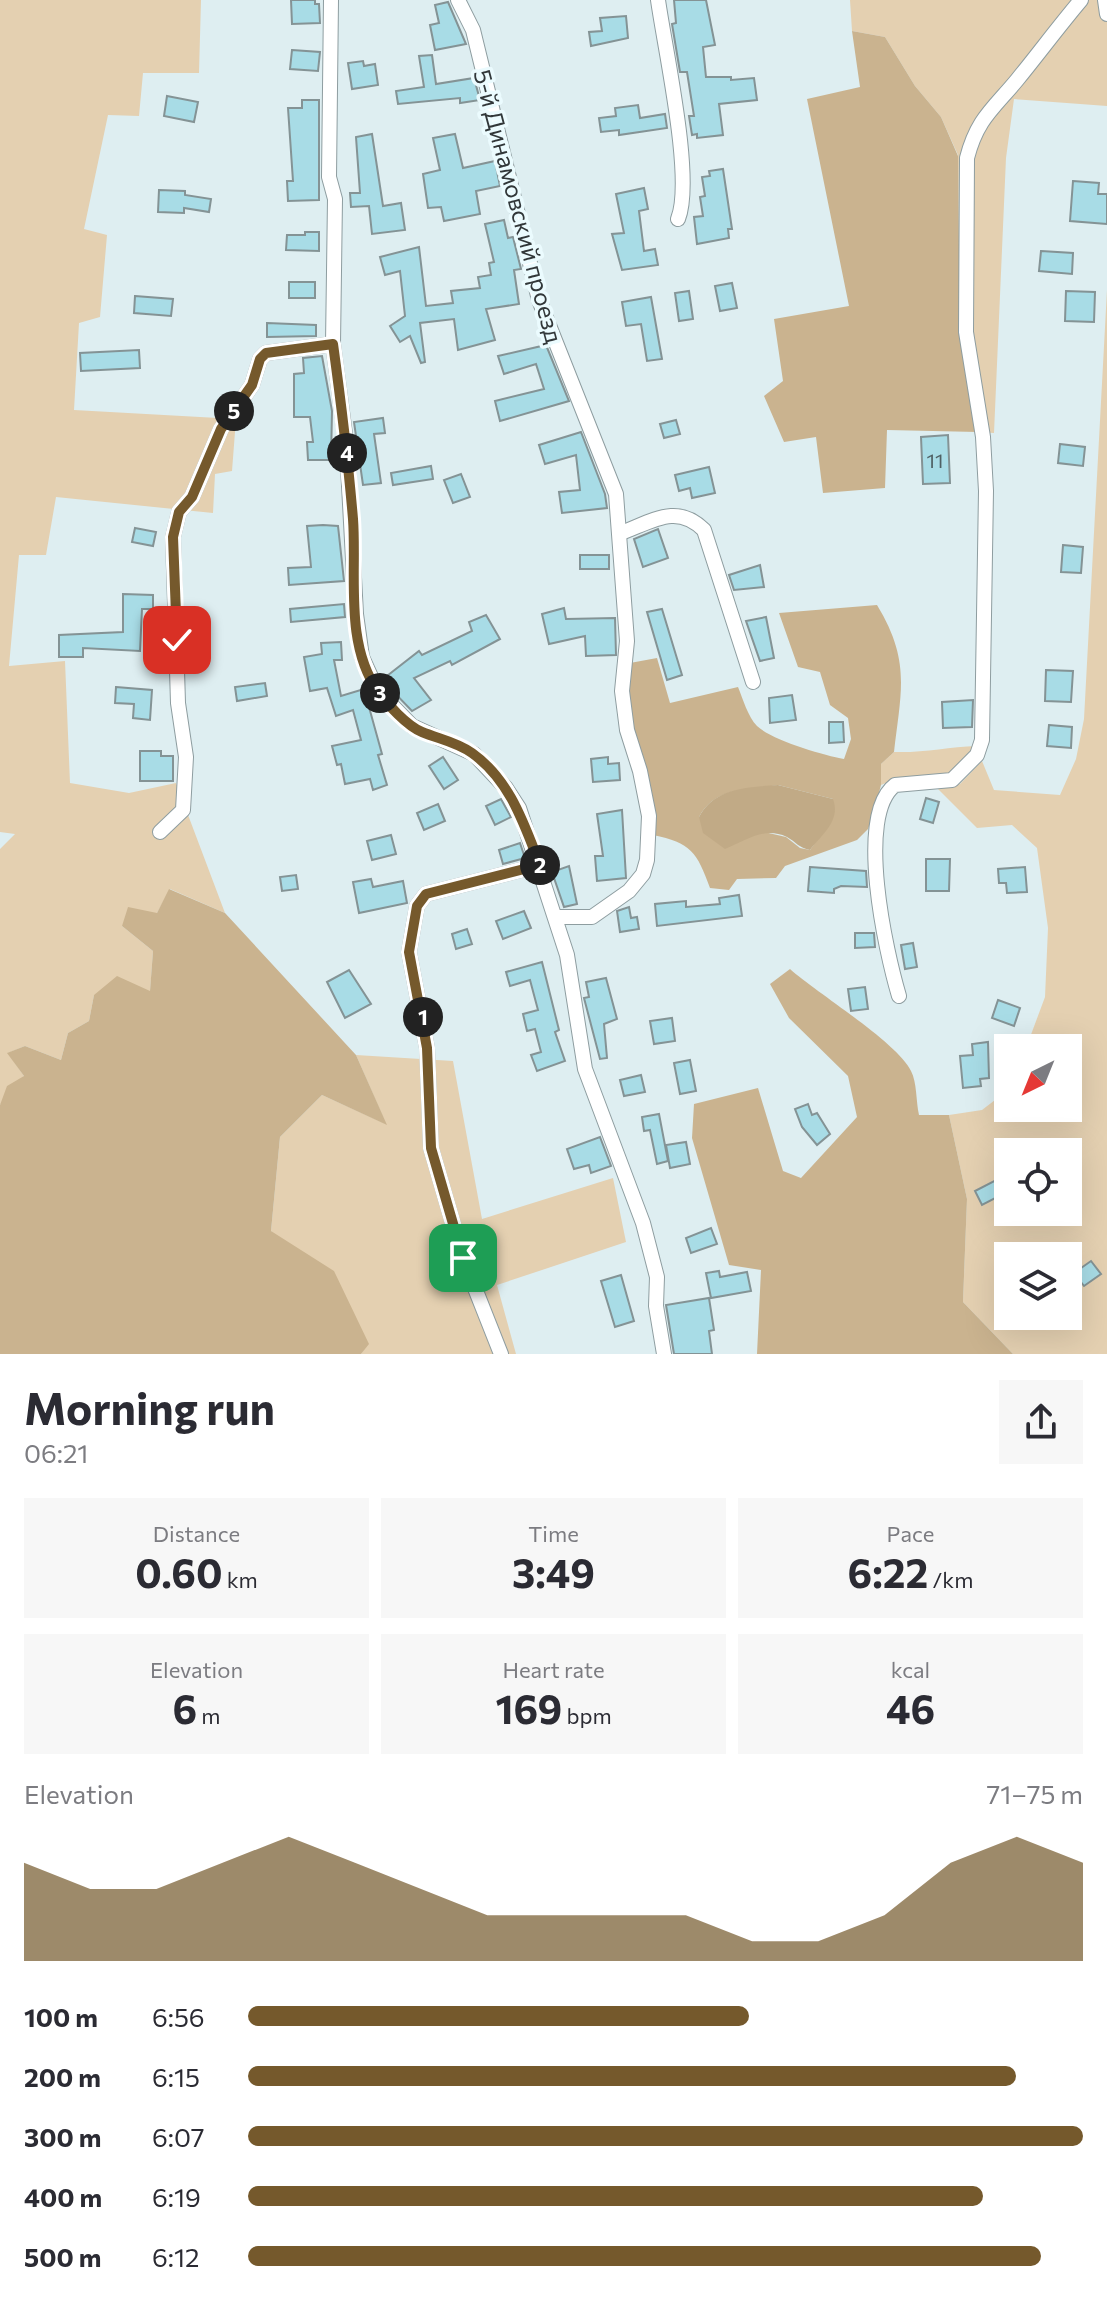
<!DOCTYPE html>
<meta charset="utf-8">
<style>
body{margin:0;font-family:Commissioner,sans-serif;background:#f7f7f7;color:#2b2b33;height:100vh;display:flex;flex-direction:column;font-size:30px;white-space:nowrap}
*{box-sizing:border-box;margin:0}
p{font-size:26px;color:#7c7c81}
.icon{flex:none;width:44px;height:44px;fill:none;stroke:currentColor;stroke-width:2;stroke-linecap:round;stroke-linejoin:round}
.map{position:relative;height:1354px;overflow:hidden}
.panel{display:flex;flex-direction:column;background:#fff;flex:1}
.panel>*{flex:none}
.needle{width:52px;rotate:223deg}
.buttons{position:absolute;left:994px;top:1034px;display:grid;gap:16px}
.buttons a{display:grid;place-items:center;width:88px;height:88px;border-radius:0px;background:#fff;box-shadow:0 8px 32px #0002;font-size:40px}
.pin{position:absolute;display:grid;place-items:center;width:68px;height:68px;color:#fff;margin:-34px;border-radius:16px;box-shadow:0 4px 12px #0006}
.km{position:absolute;width:40px;height:40px;margin:-20px;border-radius:50%;background:#222;color:#fff;font-size:22px;line-height:40px;text-align:center}
.round{display:grid;place-items:center;flex:none;width:84px;height:84px;border-radius:0px;background:#f7f7f7}
.summary{display:flex;align-items:center;justify-content:space-between;height:136px;padding:0 24px}
h1{font-size:44px;font-weight:700;line-height:60px}
.metrics{display:grid;grid-template-columns:repeat(3,1fr);gap:12px;height:136px;padding:8px 24px}
.metrics div{display:grid;align-content:center;border-radius:0px;background:#f7f7f7;text-align:center}
.metrics b{font-size:40px;font-weight:700}
.metrics small{font-size:22px;font-weight:400}
.metrics p{font-size:22px}
.chart{height:224px;padding:16px 24px}
.chart p{display:flex;justify-content:space-between}
.chart svg{width:100%;height:144px;margin-top:8px;fill:#75592c;opacity:.7}
ul{padding:0 24px;list-style:none;font-size:26px}
li{display:grid;grid-template-columns:128px 96px 1fr;align-items:center;height:60px}
li i{height:20px;border-radius:10px;background:#75592c}
.map>svg:first-child{display:block}
</style>
<div class="map">
<svg width="1107" height="1354" viewBox="0 0 1107 1354">
<rect width="100%" height="100%" fill="#deeef1"/>
<!-- green -->
<g fill="#e4d0b1" fill-rule="evenodd">
<polygon points="0,0 201,0 199,73 143,73 139,116 108,115 84,229 107,235 100,317 79,323 74,410 236,419 232,471 215,474 213,513 56,497 46,555 19,555 9,666 65,661 70,783 129,793 176,783 225,913 170,889 157,913 122,926 153,951 150,992 94,995 89,1021 68,1033 61,1060 25,1046 8,1053 24,1076 0,1105 0,849 15,834 0,832"/>
<polygon points="850,0 1107,0 1107,106 1014,99 1006,158 994,433 978,432 960,335 958,155 941,117 915,86 885,37 852,31"/>
<path d="M1107 290V1354H1013L963 1302 967 1199 949 1115 982 1110 1008 1090V1108H1068V1048H1026L1045 997 1048 928 1037 848 1012 825 977 828 937 788 960 784 982 761 994 790 1060 795 1076 759 1084 719ZM1008 1152H1068V1212H1008ZM1008 1256H1068V1316H1008Z"/>
<path d="M977 746C941 796 928 766 881 785V764L894 752C923 753 948 747 977 746Z"/>
<polygon points="356,1055 453,1061 482,1219 613,1178 626,1242 497,1285 516,1354 361,1354 368,1343 271,1231 280,1137 322,1095 386,1124"/>
</g>
<!-- forest -->
<g fill="#cab38f" fill-rule="evenodd">
<polygon points="852,31 885,37 915,86 941,117 958,156 960,335 978,432 887,430 885,488 823,493 816,437 784,442 764,396 783,381 774,319 849,306 807,99 860,87"/>
<path d="M877 605C911 661 901 691 894 752L881 764V785L874 812 868 829 857 840 785 866 776 878 737 879 729 890 710 888C697 852 691 843 653 835L627 699 630 663 657 658 670 703 738 687C743 699 748 717 757 726 772 740 823 755 844 759L851 739 848 718 830 705 820 672 798 667 779 613ZM778 785 833 799 820 836 810 850 800 848 786 837 699 817C715 787 747 790 778 785Z"/>
<polygon points="169,889 225,913 356,1055 387,1125 322,1095 280,1137 271,1231 334,1271 369,1344 361,1354 0,1354 0,1105 7,1086 24,1076 7,1053 25,1046 61,1060 68,1033 89,1021 94,995 117,976 150,991 153,951 122,926 128,907 157,913"/>
<path d="M790 969C818 994 897 1042 911 1071 917 1082 916 1102 919 1115H949L967 1199 963 1302 1013 1354H757L761 1270 729 1265 692 1138 694 1104 758 1088 783 1171 801 1178 857 1117 848 1076 789 1018 770 984Z"/>
</g>
<!-- water -->
<path fill="#c1aa86" d="M778 785 833 799C841 821 822 834 810 850 799 848 796 842 787 837 763 826 746 841 725 849L703 833 699 817C714 788 747 787 778 785Z"/>
<!-- building -->
<g fill="#a8dce6" stroke="#849395" stroke-width="2">
<polygon points="291,0 315,0 315,4 319,4 320,23 292,24"/>
<polygon points="674,0 706,0 715,45 703,47 706,77 731,77 731,80 754,78 757,100 719,104 723,135 697,138 697,134 692,135 689,116 694,116 687,72 680,72 672,24 676,23"/>
<polygon points="448,2 466,44 435,50 430,25 439,23 435,5"/>
<polygon points="626,16 628,38 591,46 589,32 602,31 600,18"/>
<polygon points="292,50 320,52 318,71 290,69"/>
<polygon points="432,55 436,84 474,78 480,100 460,103 460,98 398,104 396,91 424,87 419,56"/>
<polygon points="363,61 364,66 375,64 378,85 352,89 348,63"/>
<polygon points="167,96 198,102 194,122 164,116"/>
<polygon points="302,100 319,100 319,200 288,201 287,181 293,181 288,108 302,108"/>
<polygon points="638,105 640,118 665,114 667,128 619,135 619,130 601,132 599,118 616,116 615,108"/>
<polygon points="372,134 383,206 401,203 405,230 372,234 369,206 351,207 350,193 360,193 356,137"/>
<polygon points="455,134 463,168 495,161 500,186 476,191 480,214 444,221 441,207 428,208 423,174 440,170 433,138"/>
<polygon points="723,169 732,229 728,229 729,238 697,244 694,217 703,216 700,197 705,196 702,177 710,176 709,171"/>
<polygon points="1073,181 1099,183 1098,194 1107,194 1107,224 1070,221"/>
<polygon points="644,188 648,209 639,211 644,251 655,249 658,265 622,270 612,234 624,233 616,194"/>
<polygon points="159,190 185,191 185,195 211,199 209,212 184,208 184,213 158,212"/>
<polygon points="504,220 508,238 513,237 521,269 514,270 519,304 486,309 495,340 458,350 454,319 420,323 425,362 421,363 410,336 400,342 390,326 405,316 400,271 385,275 380,257 419,247 426,306 453,303 451,291 480,288 478,277 491,275 489,263 494,262 485,224"/>
<polygon points="305,232 319,232 319,251 286,250 287,235 305,235"/>
<polygon points="1041,251 1073,253 1072,274 1039,271"/>
<rect x="289" y="282" width="26" height="16"/>
<polygon points="732,283 737,308 720,311 715,286"/>
<polygon points="689,291 693,319 679,321 675,293"/>
<polygon points="1066,291 1095,292 1094,322 1065,321"/>
<polygon points="135,296 173,299 171,316 134,313"/>
<polygon points="651,297 662,359 647,361 641,324 626,326 622,302"/>
<polygon points="267,323 316,325 316,336 267,337"/>
<polygon points="546,345 569,401 500,421 495,401 544,389 536,364 504,374 498,356"/>
<polygon points="139,350 140,368 81,371 80,353"/>
<polygon points="322,356 332,411 331,460 308,460 307,442 313,442 310,417 294,417 294,374 304,373 303,358"/>
<polygon points="383,418 385,433 374,434 381,483 363,485 354,422"/>
<polygon points="676,420 680,434 664,438 660,424"/>
<polygon points="581,432 605,494 607,508 562,513 559,492 580,490 576,455 545,464 539,445"/>
<polygon points="948,435 950,483 923,484 921,437"/>
<polygon points="1060,444 1085,447 1083,466 1058,463"/>
<polygon points="431,466 433,479 393,485 391,473"/>
<polygon points="709,467 715,493 692,498 690,488 679,491 675,475"/>
<polygon points="461,474 470,497 453,503 444,480"/>
<polygon points="323,525 338,526 344,581 289,585 288,568 311,567 307,526"/>
<polygon points="135,528 156,532 153,546 132,542"/>
<polygon points="658,529 668,558 643,567 634,539"/>
<polygon points="1063,545 1083,547 1081,573 1061,572"/>
<rect x="580" y="555" width="29" height="14"/>
<polygon points="760,565 764,587 734,590 729,575"/>
<polygon points="123,594 153,595 153,609 142,609 140,651 83,648 83,657 59,657 59,635 123,632"/>
<polygon points="344,604 345,617 291,622 290,609"/>
<polygon points="564,608 566,619 615,618 616,655 586,656 585,636 549,644 542,614"/>
<polygon points="662,609 682,675 667,680 647,612"/>
<polygon points="486,615 500,639 452,665 450,661 414,678 431,700 412,711 384,682 383,679 419,651 422,655 472,631 469,622"/>
<polygon points="766,617 774,658 760,661 746,621"/>
<polygon points="341,642 342,660 334,660 341,696 364,689 382,754 378,755 387,785 373,790 370,779 345,784 341,764 337,765 332,746 361,740 353,710 336,716 327,688 310,691 304,657 322,654 321,643"/>
<polygon points="1046,670 1073,671 1071,702 1045,701"/>
<polygon points="265,683 267,696 237,701 235,687"/>
<polygon points="116,687 152,690 150,720 133,718 134,704 115,703"/>
<polygon points="792,695 796,720 770,723 769,698"/>
<polygon points="973,700 972,727 943,728 942,702"/>
<polygon points="829,722 843,722 844,742 829,743"/>
<polygon points="1049,725 1072,727 1071,748 1047,746"/>
<polygon points="140,751 161,751 161,756 173,756 173,781 140,781"/>
<polygon points="443,757 458,780 444,789 429,766"/>
<polygon points="608,757 608,764 619,763 620,780 593,782 591,759"/>
<polygon points="926,798 939,802 933,823 920,819"/>
<polygon points="501,799 511,817 495,825 486,806"/>
<polygon points="438,804 445,821 424,830 417,813"/>
<polygon points="622,810 626,878 597,881 595,856 603,856 597,814"/>
<polygon points="391,835 396,854 372,860 367,841"/>
<polygon points="520,843 525,858 503,864 499,850"/>
<polygon points="926,859 950,859 949,891 926,891"/>
<polygon points="569,866 577,904 564,907 552,872"/>
<polygon points="810,867 866,871 867,887 841,886 834,889 834,893 808,891"/>
<polygon points="1025,867 1027,892 1007,893 1006,883 999,883 998,869"/>
<polygon points="296,875 298,889 282,891 280,877"/>
<polygon points="371,879 373,887 403,881 407,903 359,913 353,882"/>
<polygon points="739,895 742,916 657,926 655,904 686,901 686,907 720,904 719,898"/>
<polygon points="629,907 631,918 637,917 639,929 620,932 617,911"/>
<polygon points="524,911 531,928 503,939 496,921"/>
<polygon points="467,929 472,944 456,949 452,934"/>
<polygon points="855,933 874,933 875,947 855,948"/>
<polygon points="913,943 917,967 905,969 901,945"/>
<polygon points="542,962 559,1030 555,1032 565,1061 537,1071 531,1055 541,1052 535,1029 527,1031 523,1014 538,1010 530,980 510,986 506,972"/>
<polygon points="349,970 371,1004 345,1018 327,982"/>
<polygon points="606,978 617,1019 604,1024 607,1058 600,1059 584,998 589,997 586,982"/>
<polygon points="865,987 868,1009 851,1011 848,989"/>
<polygon points="998,1000 1020,1008 1014,1026 992,1018"/>
<polygon points="672,1018 675,1041 654,1044 650,1021"/>
<polygon points="988,1042 989,1078 980,1079 981,1086 963,1088 960,1056 973,1055 972,1044"/>
<polygon points="690,1060 696,1091 680,1094 674,1063"/>
<polygon points="641,1075 645,1092 624,1096 620,1080"/>
<polygon points="808,1104 812,1115 817,1113 830,1134 817,1145 802,1127 795,1109"/>
<polygon points="659,1114 668,1161 657,1164 650,1130 644,1131 642,1117"/>
<polygon points="600,1137 611,1166 591,1173 589,1165 574,1169 567,1149"/>
<polygon points="686,1142 690,1164 670,1168 666,1145"/>
<polygon points="1000,1178 1007,1192 982,1205 975,1191"/>
<polygon points="711,1228 717,1244 691,1253 686,1238"/>
<polygon points="1091,1261 1101,1274 1084,1286 1074,1273"/>
<polygon points="719,1271 720,1277 747,1272 751,1291 711,1298 706,1273"/>
<polygon points="621,1275 634,1321 615,1327 601,1281"/>
<polygon points="709,1298 714,1330 709,1331 712,1354 674,1354 666,1305"/>
</g>
<g fill="none" stroke-linecap="round" stroke-linejoin="round">
<!-- street casing -->
<g stroke="#8e9da0" stroke-width="16">
<g id="street">
<polyline points="331,0 329,177 335,199 333,344 347,449 356,614 362,657 377,690 412,726 474,754 506,788 519,808 567,955 585,1069 643,1223 657,1277 656,1306 664,1354"/>
<polyline points="458,0 473,30 539,300 616,494 627,641 622,691 627,730 640,771 649,816 647,860 643,874 629,891 592,917 557,917"/>
<path d="M658 0C665 50 694 179 678 219"/>
<polyline points="1105,0 1107,14"/>
<path d="M621 533C653 521 677 503 704 530L753 682"/>
<polyline points="160,832 183,810 186,757 178,703 173,537 179,512 192,497 221,429 252,385 260,359 266,353 333,344"/>
<path d="M899 996C886 952 855 815 895 785L952 780 977 755 982 740 986 491 983 437 966 332 967 158C977 119 993 109 1017 80 1039 53 1059 26 1081 0"/>
<polyline points="501,1354 463,1258 431,1148 427,1048 409,952 417,906 426,894 540,865"/>
</g>
</g>
<!-- street -->
<use href="#street" stroke="#fff" stroke-width="14"/>
</g>
<g fill="none" stroke-linecap="round" stroke-linejoin="round">
<!-- route casing -->
<g stroke="#fff" stroke-width="16">
<path id="route" d="M177 640 173 537 179 512 192 497 221 429 252 385 260 359 266 353 333 344C341 402 348 460 353 519 357 573 344 644 378 691 387 704 407 726 422 732 439 739 457 742 472 753 510 780 524 824 540 865L426 894 417 906 409 952 427 1048 431 1148 463 1258"/>
</g>
<!-- route -->
<use href="#route" stroke="#75592c" stroke-width="10"/>
</g>
<g text-anchor="middle" dominant-baseline="central" stroke-width="7" stroke-linejoin="round" paint-order="stroke">
<!-- number labels -->
<g font-size="20" fill="#4f6064">
<text x="935" y="460">11</text>
</g>
<!-- street labels -->
<g font-size="24" fill="#313739" stroke="#ebfbfe">
<text transform="translate(519 206) rotate(75)">5-й Динамовский проезд</text>
</g>
</g>
</svg>
<div class="buttons">
<a><svg class="needle" viewBox="-14 -14 28 28"><path d="M0-13l5 13h-10z" fill="#e53935"/><path d="M0 13l5-13h-10z" fill="#7c7c81"/></svg></a>
<a><svg class="icon" aria-label="locate" viewBox="0 0 24 24"><circle cx="12" cy="12" r="6"/><path d="M12 2v4M12 18v4M2 12h4M18 12h4"/></svg></a>
<a><svg class="icon" aria-label="layers" viewBox="0 0 24 24"><path d="M12 4l9 5-9 5-9-5zM3 14l9 5 9-5"/></svg></a>
</div>
<div class="pin" style="left:463px;top:1258px;background:#1e9e55"><svg class="icon" aria-label="arrive" viewBox="0 0 24 24"><path d="M6 21V4h12l-3 4 3 4H6"/></svg></div>
<div class="pin" style="left:177px;top:640px;background:#d93025"><svg class="icon" aria-label="check" viewBox="0 0 24 24"><path d="M5 12l5 5 9-10"/></svg></div>
<b class="km" style="left:423px;top:1017px">1</b>
<b class="km" style="left:540px;top:865px">2</b>
<b class="km" style="left:380px;top:693px">3</b>
<b class="km" style="left:347px;top:453px">4</b>
<b class="km" style="left:234px;top:411px">5</b>
</div>
<section class="panel">
<div class="summary"><div><h1>Morning run</h1><p>06:21</p></div><a class="round"><svg class="icon" aria-label="share" viewBox="0 0 24 24"><path d="M12 15V3M7 8l5-5 5 5M5 13v7h14v-7"/></svg></a></div>
<div class="metrics">
<div><p>Distance</p><b>0.60<small> km</small></b></div>
<div><p>Time</p><b>3:49</b></div>
<div><p>Pace</p><b>6:22<small> /km</small></b></div>
</div>
<div class="metrics">
<div><p>Elevation</p><b>6<small> m</small></b></div>
<div><p>Heart rate</p><b>169<small> bpm</small></b></div>
<div><p>kcal</p><b>46</b></div>
</div>
<div class="chart"><p><span>Elevation</span>71–75 m</p>
<svg viewBox="0 0 160 44" preserveAspectRatio="none"><path d="M0 44V14L10 22L20 22L30 14L40 6L50 14L60 22L70 30L80 30L90 30L100 30L110 38L120 38L130 30L140 14L150 6L160 14V44z"/></svg>
</div>
<ul>
<li><b>100 m</b>6:56<i style="width:60%"></i></li>
<li><b>200 m</b>6:15<i style="width:92%"></i></li>
<li><b>300 m</b>6:07<i style="width:100%"></i></li>
<li><b>400 m</b>6:19<i style="width:88%"></i></li>
<li><b>500 m</b>6:12<i style="width:95%"></i></li>
</ul>
</section>
